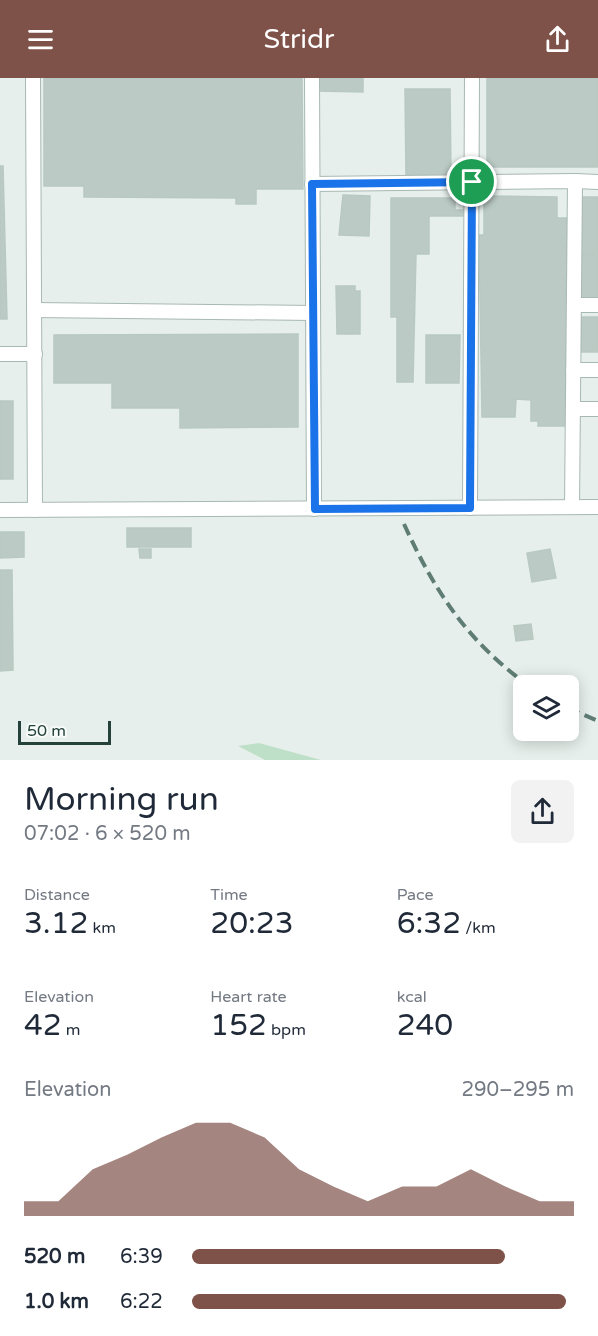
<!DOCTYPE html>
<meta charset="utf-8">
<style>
body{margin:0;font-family:"Varela Round",sans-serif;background:#f2f2f3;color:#1f2937;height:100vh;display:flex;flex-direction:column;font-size:22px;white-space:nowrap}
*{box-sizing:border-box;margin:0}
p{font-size:20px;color:#747a83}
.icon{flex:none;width:33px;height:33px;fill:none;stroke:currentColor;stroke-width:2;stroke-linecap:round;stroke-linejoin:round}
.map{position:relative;height:682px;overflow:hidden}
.side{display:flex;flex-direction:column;background:#fff;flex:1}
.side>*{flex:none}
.buttons{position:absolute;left:513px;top:597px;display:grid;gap:12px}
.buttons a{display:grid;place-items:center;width:66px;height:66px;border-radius:9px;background:#fff;box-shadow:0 3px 15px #0003;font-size:30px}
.scale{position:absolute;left:18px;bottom:15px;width:93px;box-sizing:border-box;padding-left:6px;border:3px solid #24423a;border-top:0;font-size:16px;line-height:21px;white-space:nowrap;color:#24423a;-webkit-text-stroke:4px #f7fbf9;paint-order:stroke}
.pin{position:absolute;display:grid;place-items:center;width:51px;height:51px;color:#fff;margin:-26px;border:3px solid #fff;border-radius:50%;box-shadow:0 2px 6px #0007}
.round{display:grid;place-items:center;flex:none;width:63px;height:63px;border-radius:9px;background:#f2f2f3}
.summary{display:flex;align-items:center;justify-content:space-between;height:102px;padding:0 24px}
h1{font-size:33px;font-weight:600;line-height:45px}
.figures{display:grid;grid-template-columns:repeat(3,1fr);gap:9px;height:102px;padding:6px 24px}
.figures div{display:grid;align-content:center}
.figures b{font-size:30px;font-weight:600}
.figures small{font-size:16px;font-weight:400}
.figures p{font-size:16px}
.chart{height:168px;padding:12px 24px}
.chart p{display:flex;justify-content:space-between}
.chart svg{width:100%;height:108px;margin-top:6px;fill:#7f5249;opacity:.7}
ul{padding:0 24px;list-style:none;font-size:20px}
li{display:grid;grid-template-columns:96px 72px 1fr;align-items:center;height:45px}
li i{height:15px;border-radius:8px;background:#7f5249}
header{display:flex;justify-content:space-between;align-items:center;height:78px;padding:0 24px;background:#7f5249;color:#fff;font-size:27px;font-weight:600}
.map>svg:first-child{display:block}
</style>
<header><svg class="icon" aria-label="menu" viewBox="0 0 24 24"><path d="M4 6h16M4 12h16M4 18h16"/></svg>Stridr<svg class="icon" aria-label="share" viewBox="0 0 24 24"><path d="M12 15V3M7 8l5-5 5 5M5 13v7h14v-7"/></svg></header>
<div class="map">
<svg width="598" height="682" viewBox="0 0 598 682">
<rect width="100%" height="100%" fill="#e6efeb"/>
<!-- green -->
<polygon fill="#bfe0c8" points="259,665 321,682 265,682 238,668"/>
<!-- building -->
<g fill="#bbcac4" stroke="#b8c9c2" stroke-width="1.5">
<polygon points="44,0 302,0 303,111 256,111 256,126 236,126 236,120 84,119 84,108 44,108"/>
<polygon points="318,0 363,0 363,14 318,13"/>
<rect x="487" y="0" width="111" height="89"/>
<polygon points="405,11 450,11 451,98 406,99"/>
<polygon points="0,88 3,88 7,241 0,241"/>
<polygon points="343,117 370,118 369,158 339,157"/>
<polygon points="484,118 557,119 557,140 567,140 566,348 538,348 538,343 531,343 531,322 516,321 515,339 482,339 479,157 484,157"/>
<rect x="580" y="119" width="18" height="57"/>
<polygon points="391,120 455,120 455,132 466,132 466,138 429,138 429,176 416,176 413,304 397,304 397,239 391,239"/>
<rect x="581" y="177" width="17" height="44"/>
<polygon points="336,208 355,208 355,213 360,213 360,256 337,256"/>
<rect x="581" y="239" width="17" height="35"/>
<polygon points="298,256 298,349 180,350 180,330 112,330 112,305 54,305 54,257"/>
<polygon points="426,257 460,257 459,305 426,305"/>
<rect x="0" y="323" width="13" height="78"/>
<rect x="127" y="450" width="64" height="19"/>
<polygon points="0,454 24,454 24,479 0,480"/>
<polygon points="139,471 151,471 151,480 140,480"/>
<polygon points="550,471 556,500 532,504 527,475"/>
<polygon points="0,492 12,492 13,592 0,593"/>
<polygon points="531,546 533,561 516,563 514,548"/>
</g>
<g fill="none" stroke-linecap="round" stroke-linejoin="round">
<!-- minor casing -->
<g stroke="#a8b8b2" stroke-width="16">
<g id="minor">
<polyline points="33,0 35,432"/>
<polyline points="312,0 314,431"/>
<polyline points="575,103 598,104"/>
<polyline points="312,106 575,103 572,429"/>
<polyline points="574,227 598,227"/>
<polyline points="34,232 313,235"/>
<polyline points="0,276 35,276"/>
<polyline points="573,292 598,292"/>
<polyline points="573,331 598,331"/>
<polyline points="470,430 472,0"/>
<polyline points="0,432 598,429"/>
</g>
</g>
<!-- minor -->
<use href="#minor" stroke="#fff" stroke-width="14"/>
<!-- rail -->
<g stroke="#5f7d75" stroke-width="4" stroke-dasharray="12 6" stroke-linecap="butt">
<path d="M404 446C435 514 467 563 529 608"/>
<polyline points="568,630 598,643"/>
</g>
</g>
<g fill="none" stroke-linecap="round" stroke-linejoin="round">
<!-- route casing -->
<g stroke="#fff" stroke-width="12">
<polygon id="route" points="472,104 470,430 315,431 312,106"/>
</g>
<!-- route -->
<use href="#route" stroke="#1a73e8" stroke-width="8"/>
</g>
</svg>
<div class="buttons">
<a><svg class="icon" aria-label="layers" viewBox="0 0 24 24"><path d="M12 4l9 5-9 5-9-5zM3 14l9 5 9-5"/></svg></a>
</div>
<div class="scale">50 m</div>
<div class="pin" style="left:472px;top:104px;background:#1e9e55"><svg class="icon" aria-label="arrive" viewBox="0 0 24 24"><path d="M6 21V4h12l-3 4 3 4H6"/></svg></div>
</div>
<section class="side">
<div class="summary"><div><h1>Morning run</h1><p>07:02 · 6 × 520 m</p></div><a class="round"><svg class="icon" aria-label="share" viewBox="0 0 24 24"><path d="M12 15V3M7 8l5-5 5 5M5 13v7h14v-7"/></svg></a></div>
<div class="figures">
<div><p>Distance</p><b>3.12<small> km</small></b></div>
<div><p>Time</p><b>20:23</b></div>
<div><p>Pace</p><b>6:32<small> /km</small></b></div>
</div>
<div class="figures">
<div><p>Elevation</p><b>42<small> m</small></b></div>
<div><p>Heart rate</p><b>152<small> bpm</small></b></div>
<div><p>kcal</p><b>240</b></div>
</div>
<div class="chart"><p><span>Elevation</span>290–295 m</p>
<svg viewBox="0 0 160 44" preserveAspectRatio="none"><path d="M0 44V38L10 38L20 25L30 19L40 12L50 6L60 6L70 12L80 25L90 32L100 38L110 32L120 32L130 25L140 32L150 38L160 38V44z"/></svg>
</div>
<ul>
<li><b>520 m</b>6:39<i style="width:82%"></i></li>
<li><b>1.0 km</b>6:22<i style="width:98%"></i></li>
</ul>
</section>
